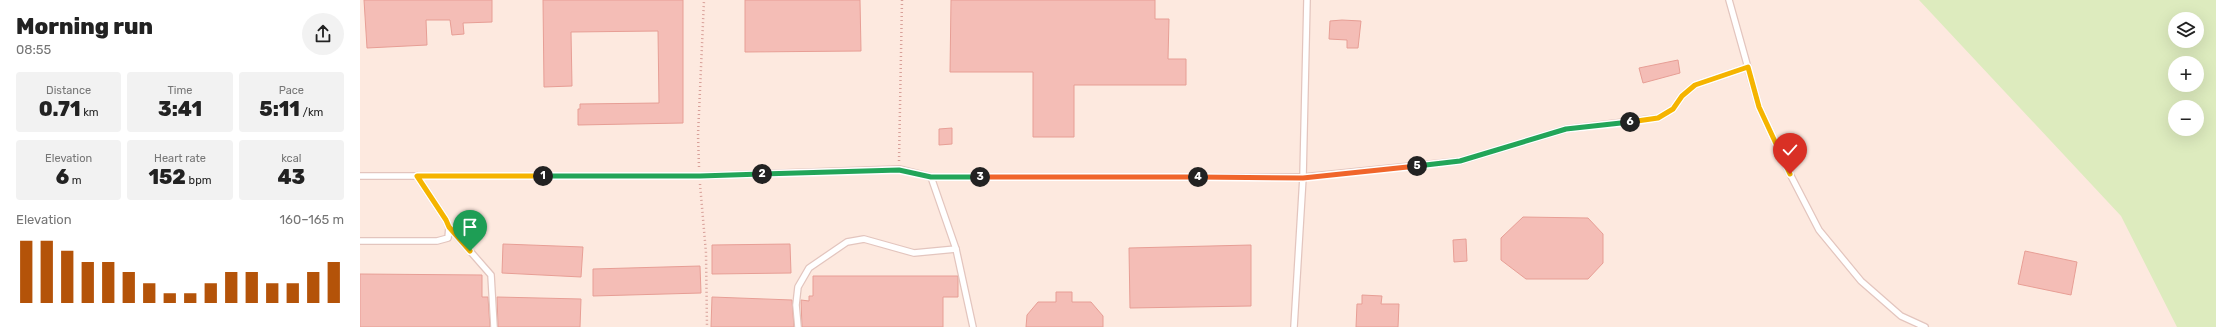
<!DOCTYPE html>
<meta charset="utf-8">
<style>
body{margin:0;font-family:Rubik,sans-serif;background:#f2f2f2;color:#222;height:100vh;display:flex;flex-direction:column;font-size:15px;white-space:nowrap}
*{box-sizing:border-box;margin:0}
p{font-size:13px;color:#767676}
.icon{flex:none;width:22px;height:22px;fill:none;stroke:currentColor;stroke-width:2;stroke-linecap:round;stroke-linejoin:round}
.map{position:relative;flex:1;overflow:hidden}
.drawer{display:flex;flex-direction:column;background:#fff;width:360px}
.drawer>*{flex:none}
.buttons{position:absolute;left:1808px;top:12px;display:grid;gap:8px}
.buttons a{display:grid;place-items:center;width:36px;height:36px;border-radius:50%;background:#fff;box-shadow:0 4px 16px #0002;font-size:20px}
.pin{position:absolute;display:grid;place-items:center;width:34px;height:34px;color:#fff;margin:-41px -17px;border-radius:50% 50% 50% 0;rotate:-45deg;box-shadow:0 0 4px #0007}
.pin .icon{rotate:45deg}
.km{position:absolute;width:20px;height:20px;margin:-10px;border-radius:50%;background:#222;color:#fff;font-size:11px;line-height:20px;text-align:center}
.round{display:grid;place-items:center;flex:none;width:42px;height:42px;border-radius:21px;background:#f2f2f2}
.summary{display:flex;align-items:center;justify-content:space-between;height:68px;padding:0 16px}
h1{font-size:22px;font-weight:800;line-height:30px}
.figures{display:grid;grid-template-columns:repeat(3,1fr);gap:6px;height:68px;padding:4px 16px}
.figures div{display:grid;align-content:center;border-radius:4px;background:#f2f2f2;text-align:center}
.figures b{font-size:20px;font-weight:800}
.figures small{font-size:11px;font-weight:400}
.figures p{font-size:11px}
.chart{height:112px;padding:8px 16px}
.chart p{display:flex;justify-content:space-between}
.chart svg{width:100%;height:72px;margin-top:4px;stroke:#b45309;stroke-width:6}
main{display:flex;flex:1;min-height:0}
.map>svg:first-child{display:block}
</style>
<main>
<section class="drawer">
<div class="summary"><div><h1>Morning run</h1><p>08:55</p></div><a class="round"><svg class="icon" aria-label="share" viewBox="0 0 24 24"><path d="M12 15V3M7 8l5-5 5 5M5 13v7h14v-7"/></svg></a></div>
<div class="figures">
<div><p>Distance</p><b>0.71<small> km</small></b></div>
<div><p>Time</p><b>3:41</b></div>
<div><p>Pace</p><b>5:11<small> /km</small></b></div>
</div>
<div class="figures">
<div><p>Elevation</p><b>6<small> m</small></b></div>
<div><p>Heart rate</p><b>152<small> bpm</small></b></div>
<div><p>kcal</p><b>43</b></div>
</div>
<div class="chart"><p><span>Elevation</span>160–165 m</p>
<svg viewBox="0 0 160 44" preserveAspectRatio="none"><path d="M5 44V6M15 44V6M25 44V12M35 44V19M45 44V19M55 44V25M65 44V32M75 44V38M85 44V38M95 44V32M105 44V25M115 44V25M125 44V32M135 44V32M145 44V25M155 44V19"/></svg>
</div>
</section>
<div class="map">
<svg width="1856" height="327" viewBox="0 0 1856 327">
<rect width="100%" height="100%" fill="#fde9df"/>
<!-- green -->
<path fill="#ddebbe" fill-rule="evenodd" d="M1559 0H1856V327H1817L1761 216ZM1815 19H1837V41H1815ZM1815 63H1837V85H1815ZM1815 107H1837V129H1815Z"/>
<!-- building -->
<g fill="#f4bdb6" stroke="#e79e95">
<polygon points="4,0 132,0 132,22 103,23 104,34 92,35 90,20 66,20 67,45 7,48"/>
<polygon points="183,0 323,0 323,123 218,125 218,109 220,109 220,104 299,103 298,31 211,32 212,86 184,87"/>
<polygon points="385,0 500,0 501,51 385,52"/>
<polygon points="591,0 795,0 795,19 809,19 808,59 826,59 826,85 714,85 714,137 673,137 673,72 590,72"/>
<polygon points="982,20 1001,21 998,48 987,48 987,40 969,39 970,21"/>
<polygon points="1318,60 1320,73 1283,83 1279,68"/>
<polygon points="592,128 592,144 579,145 579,129"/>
<polygon points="1163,217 1228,218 1243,234 1243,263 1228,279 1166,279 1141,260 1141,238"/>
<polygon points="1106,239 1107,261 1094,262 1093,240"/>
<polygon points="143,244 223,247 221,277 142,273"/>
<polygon points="430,244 431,273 352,274 352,245"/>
<polygon points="891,245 891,306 770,308 769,248"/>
<polygon points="1665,251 1717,262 1711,295 1658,284"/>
<polygon points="340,266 341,293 233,296 233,269"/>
<polygon points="0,274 122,275 122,297 128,297 130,327 0,327"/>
<polygon points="453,276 598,276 598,297 583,297 583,327 442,327 441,300 449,301 449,296 453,296"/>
<polygon points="696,292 712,292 712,302 731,302 743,316 743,327 666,327 667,315 678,302 696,302"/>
<polygon points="1002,295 1022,296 1021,304 1039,304 1038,327 996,327 997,304 1002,304"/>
<polygon points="137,297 221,299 220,327 138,327"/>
<polygon points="352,297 432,300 434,327 351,327"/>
</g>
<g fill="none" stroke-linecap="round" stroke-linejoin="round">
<!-- lane casing -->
<g stroke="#e3c5be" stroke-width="8">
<g id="lane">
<polyline points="1369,0 1399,107 1430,174 1459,230 1501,281 1541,316 1565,327"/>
<polyline points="0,176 340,176 539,169 571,177 943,177 1100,161 1206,129 1298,118 1313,109 1322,96 1335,85 1388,67"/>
<polyline points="89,227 131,275 134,327"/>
<polyline points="0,241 77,241 88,238 89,227 86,220 57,176"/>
<polyline points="596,249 613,327"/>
<polyline points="438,327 436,305 438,287 449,268 487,242 504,239 554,253 596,249 571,177"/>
<polyline points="934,327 943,177 947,0"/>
</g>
</g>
<!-- path -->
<g stroke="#d8a099" stroke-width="2.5" stroke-dasharray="1 3" stroke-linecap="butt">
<polyline points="539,161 542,0"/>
<polyline points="339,167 338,135 344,0"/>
<polyline points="340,184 346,253 347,327"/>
</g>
<!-- lane -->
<use href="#lane" stroke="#fff" stroke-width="5.5"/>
</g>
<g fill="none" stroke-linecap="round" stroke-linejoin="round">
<!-- split-1 casing -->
<g stroke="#fff" stroke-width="8">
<polyline id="split-1" points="110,251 89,227 86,220 57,176 183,176"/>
</g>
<!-- split-2 casing -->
<g stroke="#fff" stroke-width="8">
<polyline id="split-2" points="183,176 340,176 402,174"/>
</g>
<!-- split-3 casing -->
<g stroke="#fff" stroke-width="8">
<polyline id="split-3" points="402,174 539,170 571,177 620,177"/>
</g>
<!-- split-4 casing -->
<g stroke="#fff" stroke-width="8">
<polyline id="split-4" points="620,177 838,177"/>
</g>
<!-- split-5 casing -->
<g stroke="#fff" stroke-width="8">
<polyline id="split-5" points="838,177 943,178 1057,166"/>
</g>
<!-- split-6 casing -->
<g stroke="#fff" stroke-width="8">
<polyline id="split-6" points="1057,166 1100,161 1206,129 1270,122"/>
</g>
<!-- split-7 casing -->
<g stroke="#fff" stroke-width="8">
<polyline id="split-7" points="1270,122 1298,118 1313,109 1322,96 1335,85 1388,67 1399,107 1430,174"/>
</g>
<!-- split-1 -->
<use href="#split-1" stroke="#f5b400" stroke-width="5"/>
<!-- split-2 -->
<use href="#split-2" stroke="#22a559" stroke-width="5"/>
<!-- split-3 -->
<use href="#split-3" stroke="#22a559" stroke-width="5"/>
<!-- split-4 -->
<use href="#split-4" stroke="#f0652b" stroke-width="5"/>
<!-- split-5 -->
<use href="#split-5" stroke="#f0652b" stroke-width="5"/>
<!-- split-6 -->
<use href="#split-6" stroke="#22a559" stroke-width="5"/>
<!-- split-7 -->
<use href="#split-7" stroke="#f5b400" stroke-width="5"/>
</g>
</svg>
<div class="buttons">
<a><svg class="icon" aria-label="layers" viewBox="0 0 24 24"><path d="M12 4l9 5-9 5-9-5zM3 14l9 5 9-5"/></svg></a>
<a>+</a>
<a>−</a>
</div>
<div class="pin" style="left:110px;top:251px;background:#1e9e55"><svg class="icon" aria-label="arrive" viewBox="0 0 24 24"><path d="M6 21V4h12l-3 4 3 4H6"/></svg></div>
<div class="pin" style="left:1430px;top:174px;background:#d93025"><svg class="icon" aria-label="check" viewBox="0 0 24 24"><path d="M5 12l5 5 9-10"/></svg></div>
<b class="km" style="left:183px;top:176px">1</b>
<b class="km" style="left:402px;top:174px">2</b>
<b class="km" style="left:620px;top:177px">3</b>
<b class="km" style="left:838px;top:177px">4</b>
<b class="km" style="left:1057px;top:166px">5</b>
<b class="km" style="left:1270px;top:122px">6</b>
</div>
</main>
